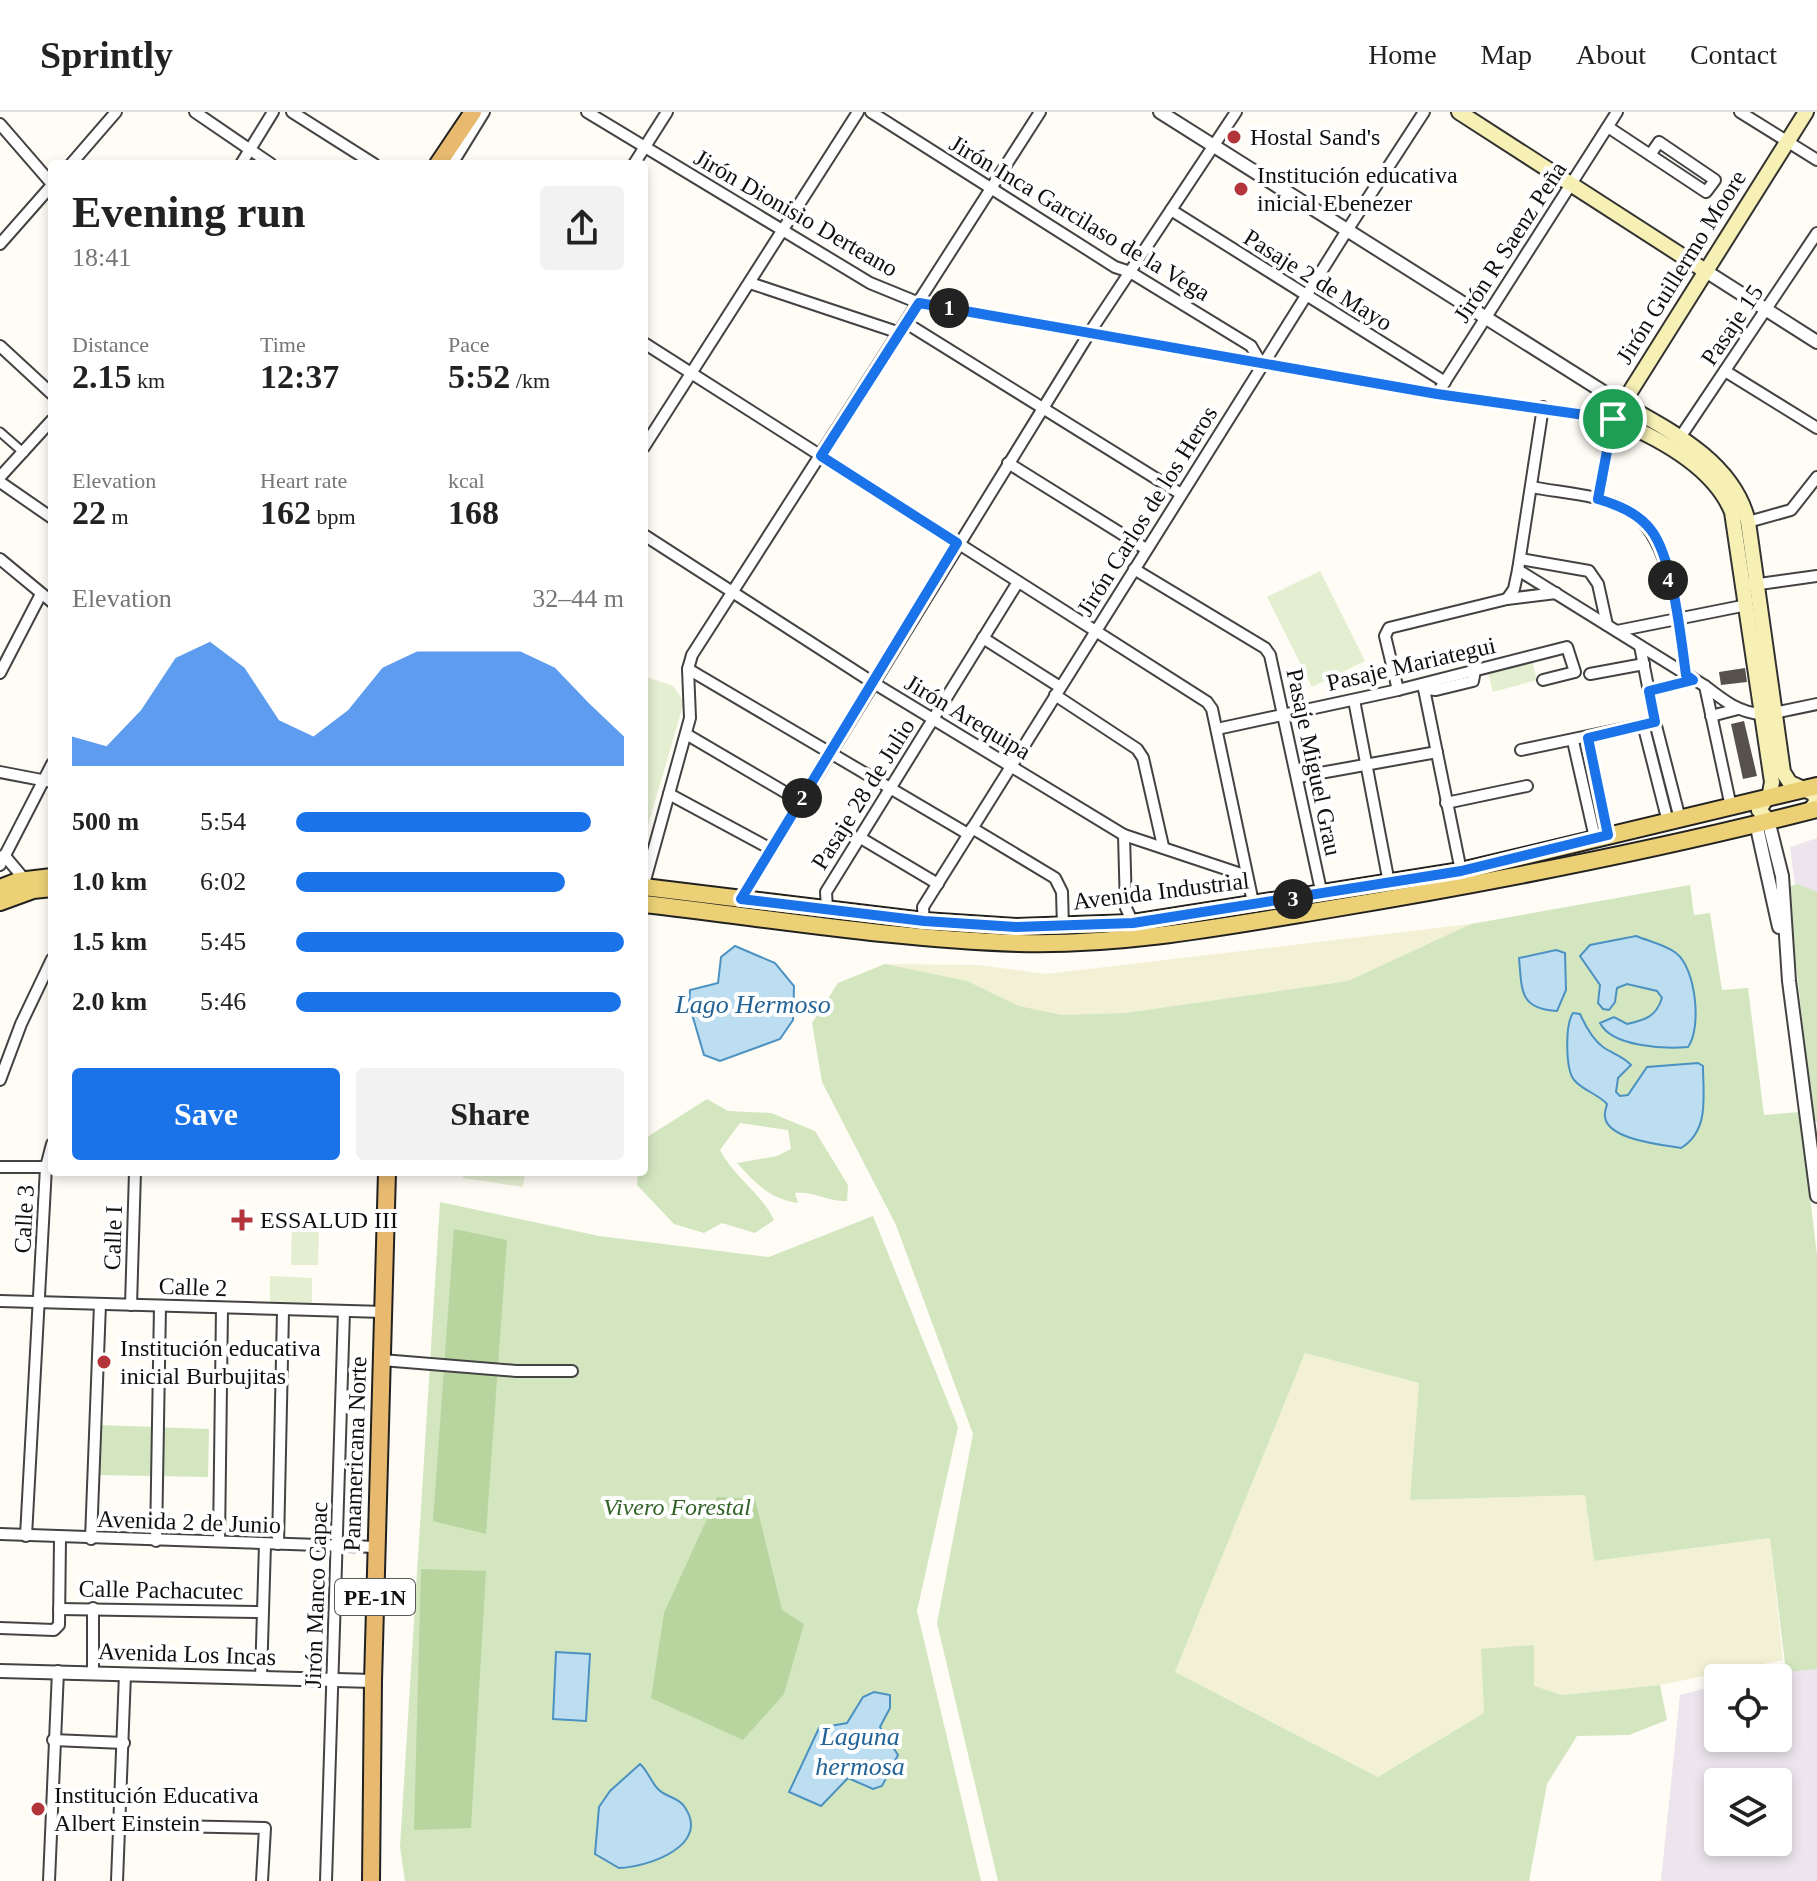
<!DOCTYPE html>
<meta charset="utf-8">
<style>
body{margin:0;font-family:"Times New Roman",serif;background:#f2f2f2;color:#222;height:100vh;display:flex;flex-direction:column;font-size:30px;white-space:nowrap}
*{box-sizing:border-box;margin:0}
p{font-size:26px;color:#767676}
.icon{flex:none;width:44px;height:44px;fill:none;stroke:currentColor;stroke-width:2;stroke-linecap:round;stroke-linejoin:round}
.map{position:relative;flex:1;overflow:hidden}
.drawer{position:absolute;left:48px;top:48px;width:600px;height:1016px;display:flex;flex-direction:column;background:#fff;border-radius:8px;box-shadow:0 4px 12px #0003}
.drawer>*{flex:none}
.buttons{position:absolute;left:1704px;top:1552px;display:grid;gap:16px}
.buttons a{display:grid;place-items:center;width:88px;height:88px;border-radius:8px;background:#fff;box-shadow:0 4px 12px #0003;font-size:40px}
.pin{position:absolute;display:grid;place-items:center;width:68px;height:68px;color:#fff;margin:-34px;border:4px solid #fff;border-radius:50%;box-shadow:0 2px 8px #0007}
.km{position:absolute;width:40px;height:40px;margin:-20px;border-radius:50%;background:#222;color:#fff;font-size:22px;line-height:40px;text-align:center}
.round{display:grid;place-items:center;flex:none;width:84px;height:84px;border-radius:8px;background:#f2f2f2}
.head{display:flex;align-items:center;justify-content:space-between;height:136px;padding:0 24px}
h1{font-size:44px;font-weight:600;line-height:60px}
.figures{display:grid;grid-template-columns:repeat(3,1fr);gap:12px;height:136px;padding:8px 24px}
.figures div{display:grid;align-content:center}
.figures b{font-size:34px;font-weight:600}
.figures small{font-size:22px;font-weight:400}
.figures p{font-size:22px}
.chart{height:224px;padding:16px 24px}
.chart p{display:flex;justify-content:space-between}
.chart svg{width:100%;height:144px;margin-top:8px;fill:#1a73e8;opacity:.7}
.primary-button{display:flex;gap:16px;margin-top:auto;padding:16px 24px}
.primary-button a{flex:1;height:92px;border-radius:8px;background:#1a73e8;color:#fff;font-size:32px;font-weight:600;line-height:92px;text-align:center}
.primary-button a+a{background:#f2f2f2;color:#222}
ul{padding:0 24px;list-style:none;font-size:26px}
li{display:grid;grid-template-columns:128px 96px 1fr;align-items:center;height:60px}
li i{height:20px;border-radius:10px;background:#1a73e8}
header{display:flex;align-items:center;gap:48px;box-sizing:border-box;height:112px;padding:0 40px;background:#fff;border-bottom:2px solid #e0e0e0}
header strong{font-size:38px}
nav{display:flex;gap:44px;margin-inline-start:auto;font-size:28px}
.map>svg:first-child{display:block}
</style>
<header>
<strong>Sprintly</strong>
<nav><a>Home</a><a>Map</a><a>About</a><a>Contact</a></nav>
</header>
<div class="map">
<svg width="1817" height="1769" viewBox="0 0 1817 1769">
<rect width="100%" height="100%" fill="#fefcf4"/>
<!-- industrial -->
<g fill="#ece5ed" fill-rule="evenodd">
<polygon points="1817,726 1817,946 1790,735"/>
<path d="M1817 1545V1769H1661L1680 1583 1718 1573V1626H1778V1566H1742ZM1718 1670H1778V1730H1718Z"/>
</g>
<!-- farmland -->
<g fill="#f2f0d5">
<polygon points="1471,812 1348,869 1125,901 1062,904 1019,894 978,874 885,852 978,853 1046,862"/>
<polygon points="1305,1241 1419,1271 1411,1388 1585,1383 1594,1449 1770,1426 1783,1548 1660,1573 1562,1583 1534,1575 1482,1537 1484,1601 1378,1665 1175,1560"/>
</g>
<!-- green -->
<g fill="#d3e6c0">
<polygon points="1798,772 1817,780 1817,1011 1813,1006 1788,780 1791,774"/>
<polygon points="1690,773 1694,803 1710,801 1722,878 1748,876 1764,1003 1800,1000 1817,1143 1817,1557 1786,1560 1770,1426 1594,1449 1585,1383 1410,1388 1419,1271 1305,1241 1175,1560 1378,1665 1484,1601 1481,1537 1534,1533 1534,1574 1562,1583 1660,1573 1667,1608 1629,1623 1577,1624 1547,1672 1529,1769 998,1769 937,1511 973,1322 896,1113 822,970 812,911 838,871 885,852 967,869 1019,894 1062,903 1125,901 1348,869 1471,812"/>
<path d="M707 987 728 999 771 1001 815 1019 848 1073 847 1089C828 1090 815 1079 795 1081L798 1091C770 1087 755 1071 737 1051L777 1044 791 1037 788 1018 740 1011 720 1038C735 1066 761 1081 774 1108L755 1121 722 1111 704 1121 674 1112 637 1073 638 1060H644V1027Z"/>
<polygon points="440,1090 599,1124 769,1145 873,1104 958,1315 917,1499 981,1769 405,1769 400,1735"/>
<polygon points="99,1313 209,1317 208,1365 99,1363"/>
</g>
<!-- forest -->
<g fill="#b8d5a0">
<polygon points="454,1117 507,1128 486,1422 433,1409"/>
<polygon points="717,1385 755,1387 782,1498 804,1512 784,1582 743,1628 651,1586 664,1501"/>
<polygon points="421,1457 486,1459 471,1716 414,1718"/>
</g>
<!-- pitch -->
<g fill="#e4eed1">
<polygon points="1320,459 1365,549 1312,575 1267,485"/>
<polygon points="1531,545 1537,568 1493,580 1487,556"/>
<polygon points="644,564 673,574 684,590 644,727"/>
<polygon points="464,1060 525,1060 523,1075 463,1066"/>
<polygon points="292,1110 319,1111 318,1153 291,1153"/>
<polygon points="270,1164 312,1166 312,1193 270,1192"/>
</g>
<!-- water -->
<g fill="#bdddf1" stroke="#4b91c1" stroke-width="2">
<path d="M1636 824C1648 829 1666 833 1676 841 1696 856 1702 916 1688 935 1665 937 1612 935 1600 911L1614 905 1627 912C1645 908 1656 905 1662 886L1657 879 1627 872 1617 876 1615 890 1609 898 1603 897 1598 891 1600 873 1580 844 1590 833Z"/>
<polygon points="735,834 775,851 794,874 793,908 780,927 720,949 704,943 689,892 690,878 718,871 721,845"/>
<path d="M1556 838 1565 841 1566 878 1557 899C1519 897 1522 878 1519 846Z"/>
<path d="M1573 901 1580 902C1585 913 1592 927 1603 935 1613 942 1623 944 1631 953L1618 966 1616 980 1620 984 1628 983 1647 955 1698 951 1703 954C1703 984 1710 1018 1681 1036 1663 1033 1608 1028 1605 1005 1604 1001 1606 997 1607 992 1598 982 1584 979 1575 969 1565 959 1565 913 1573 901Z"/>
<polygon points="556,1540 590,1542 586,1609 553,1607"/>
<polygon points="874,1580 890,1583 890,1596 880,1615 898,1643 882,1674 873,1677 848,1666 821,1694 789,1680 819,1616 847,1611 863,1585"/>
<path d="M640 1652C648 1659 651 1670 658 1677 665 1685 678 1685 684 1694 712 1733 649 1755 619 1756L595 1742 599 1695 610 1679Z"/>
</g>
<!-- building -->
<g fill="#57514d">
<polygon points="1745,556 1747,570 1721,573 1719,560"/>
<polygon points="1744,609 1757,664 1743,667 1731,612"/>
</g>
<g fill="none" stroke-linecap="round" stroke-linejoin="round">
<!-- pedestrian casing -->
<g stroke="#434343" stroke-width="11">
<polyline id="pedestrian" points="0,320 24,341"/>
</g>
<!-- minor casing -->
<g stroke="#434343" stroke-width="14">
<g id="minor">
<polyline points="195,0 271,52"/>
<polyline points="292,0 374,52"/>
<polyline points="587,0 870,171 919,191 1437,282 1613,307 1598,387"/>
<polyline points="871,0 1115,155 1130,160 1251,234 1262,253"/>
<polyline points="1740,0 1817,48"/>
<polyline points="0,12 52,72"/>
<polyline points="1608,15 1706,80 1715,68 1659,30 1650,43"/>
<polyline points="71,52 116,0"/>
<polyline points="241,52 273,0"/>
<polyline points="452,52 484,0"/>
<polyline points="634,52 667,0"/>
<polyline points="1171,98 1445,270"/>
<polyline points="0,132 52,73"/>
<polyline points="750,171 900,221"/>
<polyline points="906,211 1181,382"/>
<polyline points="644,231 1207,590 1212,597 1254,795"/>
<polyline points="0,234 52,282"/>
<polyline points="1725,259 1817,316"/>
<polyline points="1437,282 1617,0"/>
<polyline points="1679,327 1817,121"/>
<polyline points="644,335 858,0"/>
<polyline points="1008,351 1146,437"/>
<polyline points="0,365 52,308"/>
<polyline points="0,370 52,406"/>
<path d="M1531 375C1562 381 1600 382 1628 398 1674 425 1678 514 1686 563"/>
<polyline points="1748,410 1791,398 1817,365"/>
<polyline points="644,423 872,570 1124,723 1247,764"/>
<polyline points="0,447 52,490"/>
<polyline points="1520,447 1589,459 1598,472 1607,513"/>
<polyline points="1134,457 1265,536 1270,543 1322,783"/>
<path d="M1518 458 1705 574C1723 588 1739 601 1762 602"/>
<polyline points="1752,473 1817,464"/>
<polyline points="1507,487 1514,477 1518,458 1543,295"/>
<polyline points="1617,519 1747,493"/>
<polyline points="983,526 1060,575"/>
<polyline points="1640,534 1655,610 1680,707"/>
<polyline points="688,557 968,722"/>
<polyline points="0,561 41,482"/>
<polyline points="1590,562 1644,552"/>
<polyline points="1423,572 1461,759"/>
<polyline points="1705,574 1731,695"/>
<polyline points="1424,577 1436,578 1473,569 1475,558"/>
<polyline points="1398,578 1385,524 1389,516 1507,487 1556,481"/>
<polyline points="1649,579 1693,568"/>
<polyline points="1055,583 1137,637 1143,646 1163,734"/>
<polyline points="1354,588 1389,771"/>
<polyline points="1774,601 1817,592"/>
<polyline points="1711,604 1738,597"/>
<polyline points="1643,612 1668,710"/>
<polyline points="1217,617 1398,578 1567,535 1575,560 1543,568"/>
<polyline points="686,622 800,689"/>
<polyline points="1588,626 1608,723"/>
<polyline points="1573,629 1595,726"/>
<polyline points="1521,638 1655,610"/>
<polyline points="0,660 52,670"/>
<polyline points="1298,665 1437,640"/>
<polyline points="669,682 771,737"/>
<polyline points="1446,691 1527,674"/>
<polyline points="972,716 1055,766 1062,780 1063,815"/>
<polyline points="1124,723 1126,796 1133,811"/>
<polyline points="859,725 938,772"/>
<polyline points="4,743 25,768"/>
<polyline points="0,753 52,652"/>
<polyline points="644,772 690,606 688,557 692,543 1040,0"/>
<polyline points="739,790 1090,220 1236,0"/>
<polyline points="827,796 826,780 1018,470"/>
<polyline points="924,811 923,795 1346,120 1424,0"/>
<polyline points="0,968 21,912 52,847"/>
<polyline points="0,1055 50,1055"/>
<polyline points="0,1189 384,1200"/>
<polyline points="131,1193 135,1060"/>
<polyline points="382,1248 516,1259 572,1259"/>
<polyline points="0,1422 376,1435"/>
<polyline points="26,1424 46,1055 52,1032"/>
<polyline points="91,1427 100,1192"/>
<polyline points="156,1429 160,1194"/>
<polyline points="219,1429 222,1196"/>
<polyline points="278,1432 283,1199"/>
<polyline points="59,1497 262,1500"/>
<polyline points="0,1516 54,1518 59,1513 60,1426"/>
<polyline points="93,1561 93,1496"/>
<polyline points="261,1566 265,1432"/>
<polyline points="53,1628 124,1631"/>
<polyline points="121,1713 265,1716 262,1769"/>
<polyline points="49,1769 58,1559"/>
<polyline points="117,1769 125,1562"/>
<polyline points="326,1769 344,1199"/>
</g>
</g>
<!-- tertiary casing -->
<g stroke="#434343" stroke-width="16">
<g id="tertiary">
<polyline points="1160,0 1621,291"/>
<polyline points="1704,158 1817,230"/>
<polyline points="1768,708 1782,764 1789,869 1817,1084"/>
<polyline points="1756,711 1779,815"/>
<polyline points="0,1559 373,1569"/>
</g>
</g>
<!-- secondary casing -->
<g stroke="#323232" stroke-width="18">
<g id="secondary">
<polyline points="1459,0 1704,158"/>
<path d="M1621 291C1671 319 1734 350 1748 410L1783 660 1790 671 1815 682 1816 691 1809 699"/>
<path d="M1768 708 1759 698 1770 681 1772 670 1732 400C1714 355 1657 325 1613 307L1806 0"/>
</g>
</g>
<!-- primary casing -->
<g stroke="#212121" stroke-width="20">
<g id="primary">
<polyline points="644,775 924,809 1016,815 1133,811 1461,759 1817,674"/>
<polyline points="0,776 18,769 52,765"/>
<polyline points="0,790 33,778 52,776"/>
<path d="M644 792C768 806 893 827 1018 831 1122 834 1227 814 1330 797 1493 770 1657 738 1817 697"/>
</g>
</g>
<!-- trunk casing -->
<g stroke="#212121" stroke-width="20">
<g id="trunk">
<polyline points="438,52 473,0"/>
<polyline points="371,1769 373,1569 387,1060"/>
</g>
</g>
<!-- pedestrian -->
<use href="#pedestrian" stroke="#fff" stroke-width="7"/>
<!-- minor -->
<use href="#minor" stroke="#fff" stroke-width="10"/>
<!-- tertiary -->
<use href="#tertiary" stroke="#fff" stroke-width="12"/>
<!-- secondary -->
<use href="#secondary" stroke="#f7f0b5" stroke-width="14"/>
<!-- primary -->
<use href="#primary" stroke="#ebd076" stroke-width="16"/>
<!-- trunk -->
<use href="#trunk" stroke="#e8ba70" stroke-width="16"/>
</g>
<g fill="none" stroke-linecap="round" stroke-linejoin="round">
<!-- route casing -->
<g stroke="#fff" stroke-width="16">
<path id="route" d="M919 191 1437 282 1613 307 1598 387C1618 393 1638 401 1651 418 1673 446 1681 527 1686 563L1693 568 1649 579 1655 610 1588 626 1608 723 1461 759 1133 811 1016 815 924 809 741 787 957 431 821 344Z"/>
</g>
<!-- route -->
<use href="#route" stroke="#1a73e8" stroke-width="10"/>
</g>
<!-- markers -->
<g fill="#b33539" stroke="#fff" stroke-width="3">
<circle cx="1234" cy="25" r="8"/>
<circle cx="1241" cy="77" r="8"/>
<path d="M238 1096h8v8h8v8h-8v8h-8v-8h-8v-8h8z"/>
<circle cx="104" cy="1250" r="8"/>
<circle cx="38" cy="1697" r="8"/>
</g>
<g text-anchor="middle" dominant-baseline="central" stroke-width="8" stroke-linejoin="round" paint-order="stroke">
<!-- shield labels -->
<rect fill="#fff" stroke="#585858" stroke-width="2" x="335" y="1467" width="80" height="36" rx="6"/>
<g font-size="22" font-weight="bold" fill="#101010">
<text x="375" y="1485">PE-1N</text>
</g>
<!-- poi labels -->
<g font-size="24" fill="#101010" stroke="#fff" text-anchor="start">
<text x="1250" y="25">Hostal Sand's</text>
<text x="1257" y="63">Institución educativa<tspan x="1257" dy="28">inicial Ebenezer</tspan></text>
<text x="260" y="1108">ESSALUD III</text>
<text x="120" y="1236">Institución educativa<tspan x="120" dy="28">inicial Burbujitas</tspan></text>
<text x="54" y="1683">Institución Educativa<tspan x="54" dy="28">Albert Einstein</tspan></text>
</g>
<!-- street labels -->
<g font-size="24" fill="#101010" stroke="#fff">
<text transform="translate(796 101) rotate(30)">Jirón Dionisio Derteano</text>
<text transform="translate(1080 106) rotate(31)">Jirón Inca Garcilaso de la Vega</text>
<text transform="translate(1510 130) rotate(-57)">Jirón R Saenz Peña</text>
<text transform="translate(1681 155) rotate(-58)">Jirón Guillermo Moore</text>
<text transform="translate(1318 168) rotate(32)">Pasaje 2 de Mayo</text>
<text transform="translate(1732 213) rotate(-56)">Pasaje 15</text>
<text transform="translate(1147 399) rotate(-58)">Jirón Carlos de los Heros</text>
<text transform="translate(1411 552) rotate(-13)">Pasaje Mariategui</text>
<text transform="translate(968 605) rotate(31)">Jirón Arequipa</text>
<text transform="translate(1314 650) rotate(78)">Pasaje Miguel Grau</text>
<text transform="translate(863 682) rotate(-58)">Pasaje 28 de Julio</text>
<text transform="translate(1161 779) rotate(-7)">Avenida Industrial</text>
<text transform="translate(24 1107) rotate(-87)">Calle 3</text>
<text transform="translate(113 1126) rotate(-88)">Calle I</text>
<text transform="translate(193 1175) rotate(2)">Calle 2</text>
<text transform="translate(355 1342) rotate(-88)">Panamericana Norte</text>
<text transform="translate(189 1410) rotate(2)">Avenida 2 de Junio</text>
<text transform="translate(161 1478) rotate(1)">Calle Pachacutec</text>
<text transform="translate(316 1483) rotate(-88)">Jirón Manco Capac</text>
<text transform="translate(187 1542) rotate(2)">Avenida Los Incas</text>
</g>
<!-- park labels -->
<g font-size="24" font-style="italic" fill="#326226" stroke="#fff">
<text x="677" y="1395">Vivero Forestal</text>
</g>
<!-- water labels -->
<g font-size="26" font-style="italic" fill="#246396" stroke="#fff">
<text x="753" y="892">Lago Hermoso</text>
<text x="860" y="1624">Laguna<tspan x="860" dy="30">hermosa</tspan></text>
</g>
</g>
</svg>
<div class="buttons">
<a><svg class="icon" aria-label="locate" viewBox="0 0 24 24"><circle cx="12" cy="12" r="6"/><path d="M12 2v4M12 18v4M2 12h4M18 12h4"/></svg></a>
<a><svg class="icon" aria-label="layers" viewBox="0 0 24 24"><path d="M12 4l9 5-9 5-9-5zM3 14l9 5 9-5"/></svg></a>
</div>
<div class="pin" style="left:1613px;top:307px;background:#1e9e55"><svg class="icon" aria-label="arrive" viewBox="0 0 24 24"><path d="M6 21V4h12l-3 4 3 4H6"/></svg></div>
<b class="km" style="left:949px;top:196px">1</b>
<b class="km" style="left:802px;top:686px">2</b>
<b class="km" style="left:1293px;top:787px">3</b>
<b class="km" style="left:1668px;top:468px">4</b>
<section class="drawer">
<div class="head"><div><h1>Evening run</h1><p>18:41</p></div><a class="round"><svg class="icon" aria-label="share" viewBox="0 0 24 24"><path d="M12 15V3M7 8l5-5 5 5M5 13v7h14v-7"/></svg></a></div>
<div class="figures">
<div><p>Distance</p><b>2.15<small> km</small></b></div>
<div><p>Time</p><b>12:37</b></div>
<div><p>Pace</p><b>5:52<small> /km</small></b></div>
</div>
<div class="figures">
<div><p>Elevation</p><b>22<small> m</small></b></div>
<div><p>Heart rate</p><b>162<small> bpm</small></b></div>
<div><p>kcal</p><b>168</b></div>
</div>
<div class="chart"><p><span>Elevation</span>32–44 m</p>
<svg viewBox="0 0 160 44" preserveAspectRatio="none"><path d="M0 44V35L10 38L20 27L30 11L40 6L50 14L60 30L70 35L80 27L90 14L100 9L110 9L120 9L130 9L140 14L150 25L160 35V44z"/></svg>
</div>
<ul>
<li><b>500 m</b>5:54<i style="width:90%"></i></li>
<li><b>1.0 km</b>6:02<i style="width:82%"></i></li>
<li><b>1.5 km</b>5:45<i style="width:100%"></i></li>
<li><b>2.0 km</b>5:46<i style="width:99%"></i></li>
</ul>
<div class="primary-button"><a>Save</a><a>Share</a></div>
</section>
</div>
